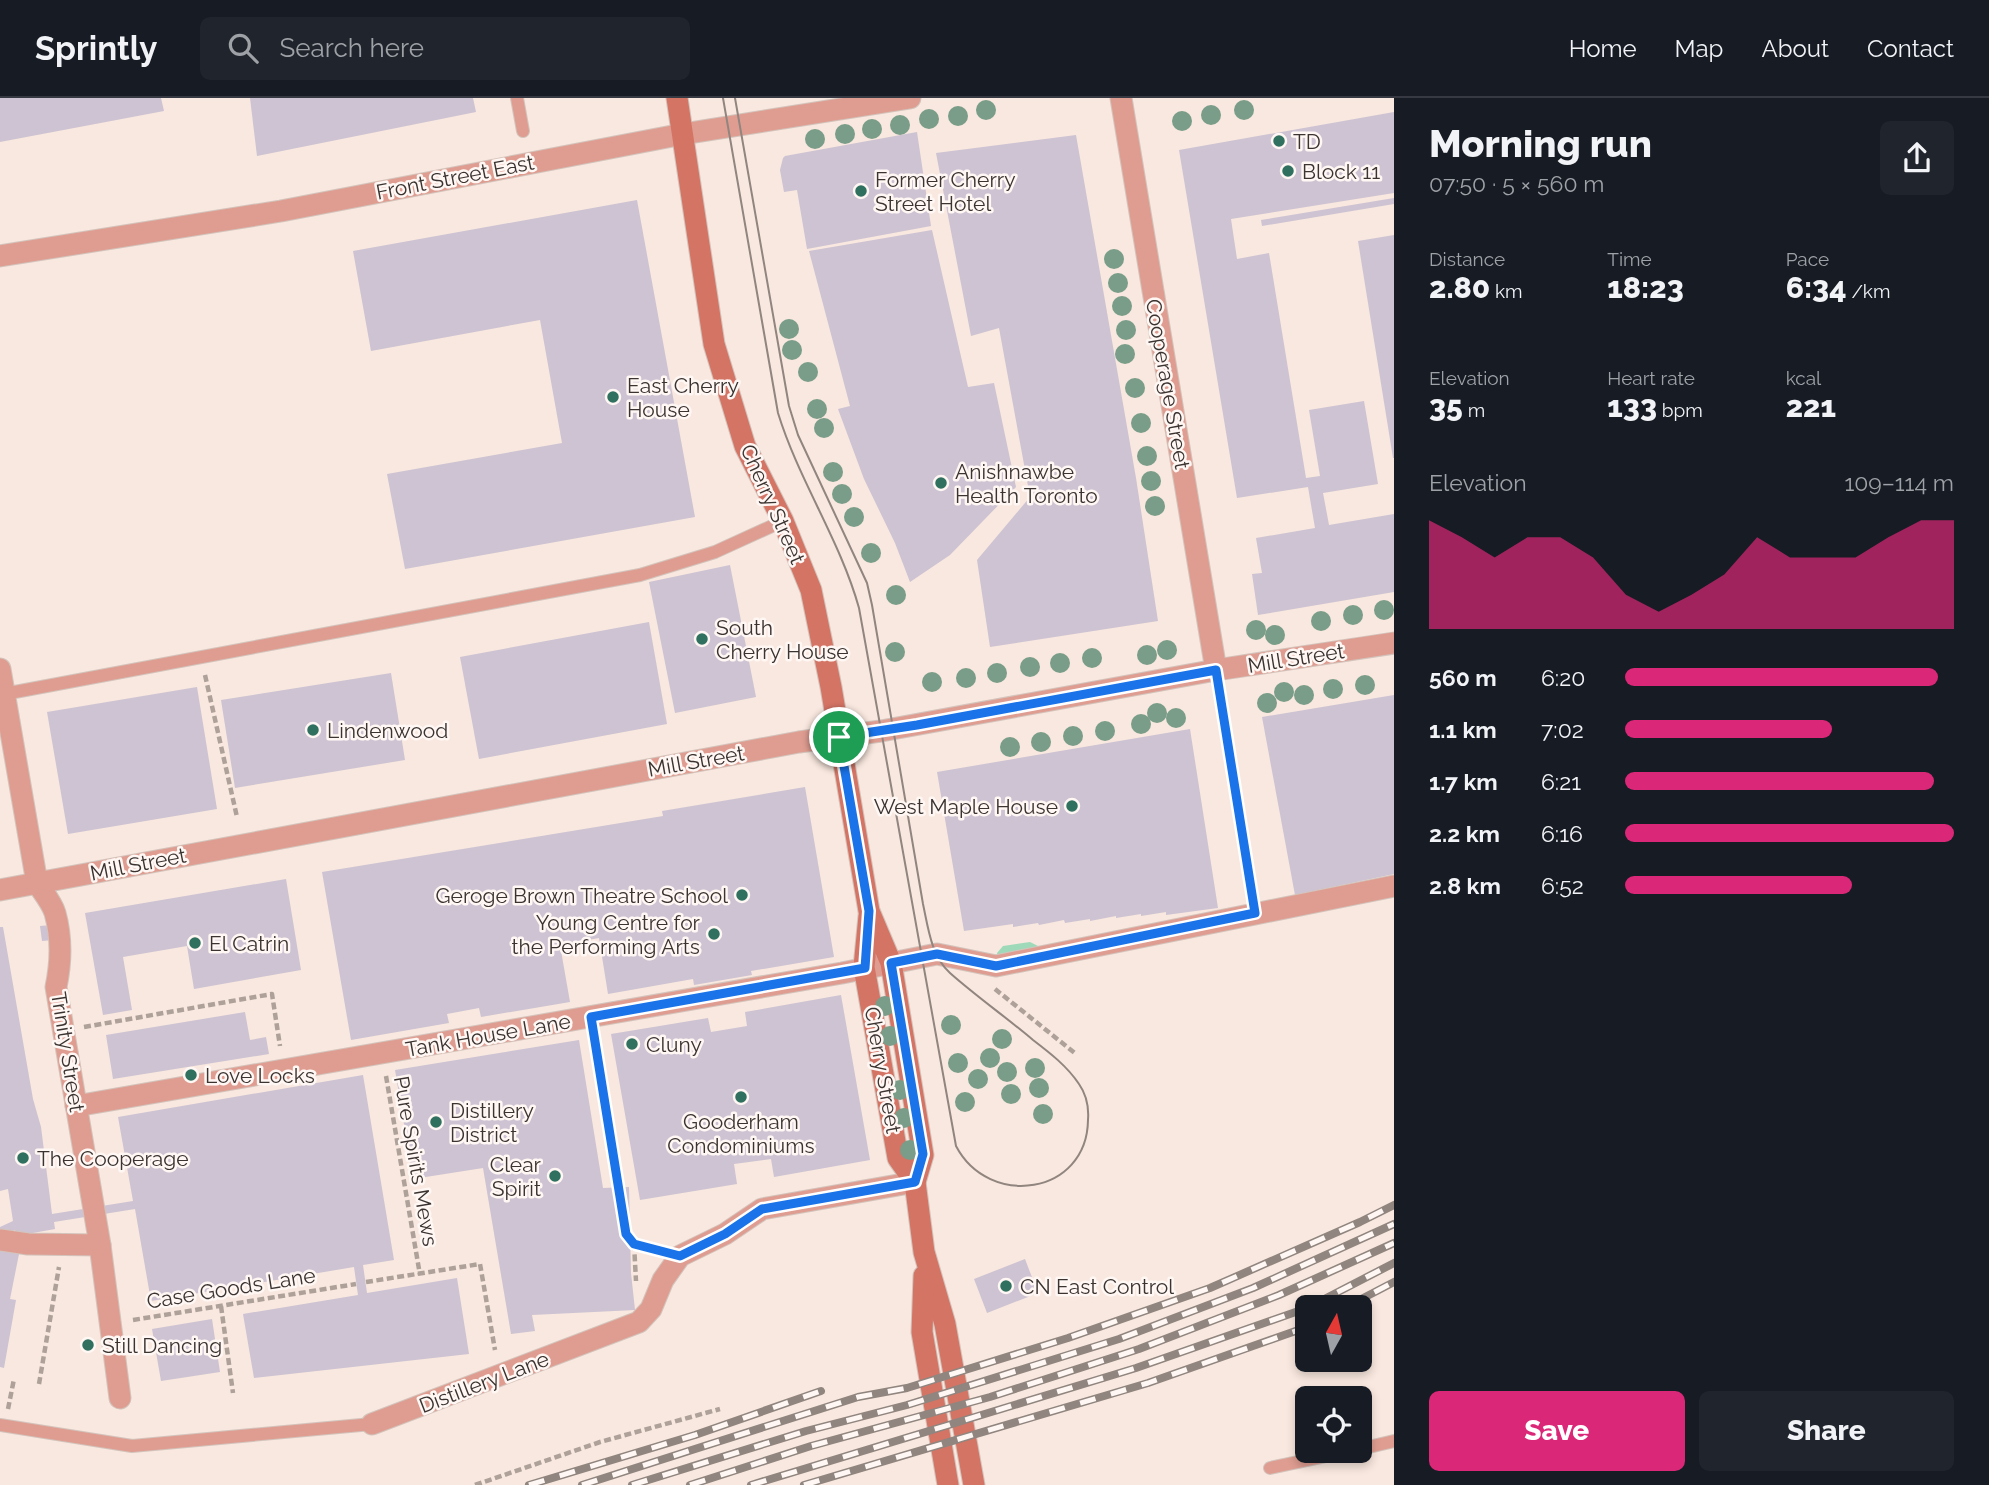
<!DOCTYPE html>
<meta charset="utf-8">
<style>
body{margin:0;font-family:Raleway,sans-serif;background:#20242c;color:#f1f3f6;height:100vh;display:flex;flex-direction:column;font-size:26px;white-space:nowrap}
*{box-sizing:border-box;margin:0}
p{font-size:23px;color:#9ea1a6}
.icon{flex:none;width:38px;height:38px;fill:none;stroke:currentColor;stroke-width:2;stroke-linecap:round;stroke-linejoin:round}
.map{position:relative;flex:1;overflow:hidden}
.side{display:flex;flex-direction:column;background:#171b24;width:595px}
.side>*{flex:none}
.needle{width:46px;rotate:8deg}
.buttons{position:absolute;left:1295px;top:1197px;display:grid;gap:14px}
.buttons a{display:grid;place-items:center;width:77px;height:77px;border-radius:10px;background:#171b24;box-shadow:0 4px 10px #0003;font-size:35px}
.pin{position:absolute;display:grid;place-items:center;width:60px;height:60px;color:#fff;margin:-30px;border:4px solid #fff;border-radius:50%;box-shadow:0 2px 7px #0007}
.round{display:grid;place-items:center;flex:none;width:74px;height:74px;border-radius:10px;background:#20242c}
.head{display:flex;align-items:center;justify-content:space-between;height:119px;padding:0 35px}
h1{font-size:38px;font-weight:800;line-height:52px}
.stats{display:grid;grid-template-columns:repeat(3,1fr);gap:10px;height:119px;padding:7px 35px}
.stats div{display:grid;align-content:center}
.stats b{font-size:30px;font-weight:800}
.stats small{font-size:19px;font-weight:400}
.stats p{font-size:19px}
.chart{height:196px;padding:14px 35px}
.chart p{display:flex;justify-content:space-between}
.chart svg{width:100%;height:126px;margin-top:7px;fill:#db2777;opacity:.7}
.cta{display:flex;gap:14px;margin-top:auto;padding:14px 35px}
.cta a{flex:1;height:80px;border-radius:10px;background:#db2777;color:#fff;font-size:28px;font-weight:800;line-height:80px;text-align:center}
.cta a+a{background:#20242c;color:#f1f3f6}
ul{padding:0 35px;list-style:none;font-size:23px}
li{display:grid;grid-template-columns:112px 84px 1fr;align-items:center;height:52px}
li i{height:18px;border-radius:9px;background:#db2777}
header{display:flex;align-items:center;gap:42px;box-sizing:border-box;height:98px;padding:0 35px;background:#171b24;border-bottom:2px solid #363941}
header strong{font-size:33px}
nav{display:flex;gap:38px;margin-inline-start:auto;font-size:24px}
.search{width:490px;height:63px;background:#20242c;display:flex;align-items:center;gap:18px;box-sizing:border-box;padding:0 24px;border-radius:10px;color:#9ea1a6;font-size:26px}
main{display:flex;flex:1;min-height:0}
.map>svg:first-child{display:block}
</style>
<header>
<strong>Sprintly</strong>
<div class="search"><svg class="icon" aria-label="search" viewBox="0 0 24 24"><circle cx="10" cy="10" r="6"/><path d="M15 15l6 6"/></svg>Search here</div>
<nav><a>Home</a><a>Map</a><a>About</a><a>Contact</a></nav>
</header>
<main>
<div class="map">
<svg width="1394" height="1387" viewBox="0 0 1394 1387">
<rect width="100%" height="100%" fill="#f9e8df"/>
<!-- green -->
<polygon fill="#9edab9" points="1030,844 1038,848 1040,852 998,860 997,855 1003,848"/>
<!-- building -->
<g fill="#cdc3d2">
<polygon points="0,0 161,0 164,13 0,44"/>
<polygon points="250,0 473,0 476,14 257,58"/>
<polygon points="1394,14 1394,95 1231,121 1237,161 1269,155 1306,380 1320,378 1309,312 1364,303 1378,386 1323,395 1329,427 1394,416 1394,494 1258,517 1252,476 1262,475 1256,440 1315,430 1308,389 1237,400 1179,52"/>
<polygon points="917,34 931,128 807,151 797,92 784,94 780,72 783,60 785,58"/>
<polygon points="1076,37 1136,380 1158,523 990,549 977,462 1030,399 999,230 971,238 936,55"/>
<polygon points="1394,100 1394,106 1262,128 1261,122"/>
<polygon points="637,102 695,419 405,471 387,376 562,345 540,222 371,253 353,153"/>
<polygon points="932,132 968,289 994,285 1016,389 950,457 910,484 895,445 864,381 838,311 850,308 809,153"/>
<polygon points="1394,137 1394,360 1393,360 1358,143"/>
<polygon points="730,467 756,599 675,615 649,484"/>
<polygon points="649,524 667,626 479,661 460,559"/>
<polygon points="391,575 405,662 235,690 221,602"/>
<polygon points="197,589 217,711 68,736 47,614"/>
<polygon points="1394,597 1394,776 1295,797 1262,619"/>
<polygon points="1190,631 1218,810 1166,817 1166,814 1141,818 1141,816 1116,820 1116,818 1090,823 1090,821 1065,825 1064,822 1039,827 1038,825 1013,829 1013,826 964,833 937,674"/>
<polygon points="805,689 834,859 751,873 752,877 694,887 693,881 608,896 599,840 560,847 570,904 481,919 479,910 447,916 449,925 351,942 322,774 663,718 662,713"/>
<polygon points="286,781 301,872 194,891 187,848 123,859 132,912 103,917 85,815"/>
<polygon points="51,827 54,842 42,843 40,828"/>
<polygon points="0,829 3,829 33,1001 41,1029 52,1116 133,1103 118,1019 363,977 394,1162 363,1167 367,1195 457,1180 469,1256 254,1280 243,1216 358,1197 354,1169 151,1203 135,1111 54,1124 55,1131 16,1138 15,1132 0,1138 0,1129 13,1123 8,1091 0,1093"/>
<polygon points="841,897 870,1062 774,1079 771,1061 734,1066 737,1086 640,1102 611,936 708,920 711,934 747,928 745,914"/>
<polygon points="245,914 250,942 266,939 269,956 113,981 106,937"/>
<polygon points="579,942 603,1090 629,1089 631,1175 635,1212 532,1217 535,1233 511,1236 483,1070 413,1081 395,972"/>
<polygon points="0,1152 19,1156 10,1201 16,1202 4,1270 0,1269"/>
<polygon points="1025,1161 1038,1195 987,1215 974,1181"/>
<polygon points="212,1221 220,1274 161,1283 152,1231"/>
</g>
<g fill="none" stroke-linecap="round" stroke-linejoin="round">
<!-- lane casing -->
<g stroke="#d3c4bc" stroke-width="14">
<g id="lane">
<polyline points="517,0 523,33"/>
<polyline points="4,596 640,477 715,454 783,423"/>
<polyline points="0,1327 132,1348 372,1326"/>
<polyline points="1360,1351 1394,1343"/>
<polyline points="1270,1370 1350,1353"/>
</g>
</g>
<!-- street casing -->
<g stroke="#d3c4bc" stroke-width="23">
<g id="street">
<polyline points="1121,0 1216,572"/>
<polyline points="0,158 281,113 683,36 910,0"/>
<path d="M0 571 37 785C43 794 52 805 55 815 62 840 61 865 56 889L100 1147 120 1300"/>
<polyline points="0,792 799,644 881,633 1216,572 1394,545"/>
<polyline points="76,1008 842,875 937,856 996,868 1394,788"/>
<polyline points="0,1142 28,1146 100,1147"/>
<polyline points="372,1326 639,1224 651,1211 663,1182 680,1158 725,1136 762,1111 915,1084"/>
</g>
</g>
<!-- secondary casing -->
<g stroke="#d3c4bc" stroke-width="23">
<g id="secondary">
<polyline points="677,0 714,246 745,348 783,423 811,492 831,589 869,813 891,865 923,1057 915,1084 924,1154 945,1226 974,1387"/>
<polyline points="869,818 864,869 898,1060 915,1084"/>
<polyline points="924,1178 922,1234 948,1387"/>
</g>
</g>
<!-- path -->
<g stroke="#aea19a" stroke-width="4.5" stroke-dasharray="7 3.5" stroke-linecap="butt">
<polyline points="205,577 237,719"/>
<polyline points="1220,594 1252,793"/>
<polyline points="995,891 1076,956"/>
<polyline points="84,929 272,896 280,948"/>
<polyline points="594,941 626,1136 634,1146 655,1152"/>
<polyline points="386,978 420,1177"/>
<polyline points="634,1146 636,1183"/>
<polyline points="366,1184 480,1166 495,1252"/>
<polyline points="221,1208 233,1295"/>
<polyline points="133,1222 356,1186"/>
<polyline points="39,1286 59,1169"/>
<polyline points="8,1311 14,1281"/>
<polyline points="475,1387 600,1344 720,1311"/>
</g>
<!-- lane -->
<use href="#lane" stroke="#df9d91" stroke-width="12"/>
<!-- street -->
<use href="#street" stroke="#df9d91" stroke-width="21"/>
<!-- secondary -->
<use href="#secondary" stroke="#d47465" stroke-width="21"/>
<!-- tram -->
<path stroke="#90857f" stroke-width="2" d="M723 0 778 315C799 383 840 442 859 510L956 1048C989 1111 1087 1097 1088 1022 1089 1009 1086 996 1079 986 1067 968 1050 955 1033 942 1006 919 977 899 950 875 931 858 928 829 923 806L872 507 867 485 798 337 789 308 735 0"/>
<!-- rail casing -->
<g stroke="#90857f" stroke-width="8">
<g id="rail">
<polyline points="1309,1209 1394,1165"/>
<polyline points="1346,1209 1394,1184"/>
<polyline points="529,1387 695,1337 821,1293"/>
<polyline points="582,1387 858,1299 907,1290 1068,1240 1210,1190 1360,1124 1394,1107"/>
<polyline points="632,1387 806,1333 907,1307 1119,1241 1253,1190 1394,1126"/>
<polyline points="690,1387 811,1348 990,1299 1139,1251 1279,1197 1394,1145"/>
<polyline points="751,1387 1136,1270 1307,1210"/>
<polyline points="804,1387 1148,1285 1307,1229"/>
</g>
</g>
<!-- rail -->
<use href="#rail" stroke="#fff7f4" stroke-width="5" stroke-dasharray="16" stroke-linecap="butt"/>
</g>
<!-- trees -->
<g fill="#799d88">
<circle cx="986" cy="12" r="10"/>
<circle cx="1244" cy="12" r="10"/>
<circle cx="1211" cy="17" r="10"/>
<circle cx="958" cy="18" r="10"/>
<circle cx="929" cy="21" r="10"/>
<circle cx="1182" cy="23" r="10"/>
<circle cx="900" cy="27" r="10"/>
<circle cx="872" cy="31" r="10"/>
<circle cx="845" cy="36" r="10"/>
<circle cx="815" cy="41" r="10"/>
<circle cx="1114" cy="161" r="10"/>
<circle cx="1118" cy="185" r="10"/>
<circle cx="1122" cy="208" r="10"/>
<circle cx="789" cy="231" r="10"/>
<circle cx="1126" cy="232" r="10"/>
<circle cx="792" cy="252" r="10"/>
<circle cx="1125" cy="256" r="10"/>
<circle cx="808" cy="274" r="10"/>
<circle cx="1135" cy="290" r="10"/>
<circle cx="817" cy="311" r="10"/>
<circle cx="1141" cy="325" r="10"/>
<circle cx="824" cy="330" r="10"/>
<circle cx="1147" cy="358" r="10"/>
<circle cx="833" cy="374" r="10"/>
<circle cx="1151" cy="383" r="10"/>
<circle cx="842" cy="396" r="10"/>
<circle cx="1155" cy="408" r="10"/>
<circle cx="854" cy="419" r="10"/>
<circle cx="871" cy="455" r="10"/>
<circle cx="896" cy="497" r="10"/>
<circle cx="1384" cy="512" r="10"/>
<circle cx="1353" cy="517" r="10"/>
<circle cx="1321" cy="523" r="10"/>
<circle cx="1256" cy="532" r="10"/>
<circle cx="1275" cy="537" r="10"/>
<circle cx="1167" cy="552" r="10"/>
<circle cx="895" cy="554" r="10"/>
<circle cx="1147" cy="557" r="10"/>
<circle cx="1092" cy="560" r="10"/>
<circle cx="1060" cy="565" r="10"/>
<circle cx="1030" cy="569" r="10"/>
<circle cx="997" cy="575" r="10"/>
<circle cx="966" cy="580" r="10"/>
<circle cx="932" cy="584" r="10"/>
<circle cx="1365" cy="587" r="10"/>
<circle cx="1333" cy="591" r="10"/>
<circle cx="1284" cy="594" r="10"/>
<circle cx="1304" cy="597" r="10"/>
<circle cx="1267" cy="605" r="10"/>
<circle cx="1157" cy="615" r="10"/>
<circle cx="1176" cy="620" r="10"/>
<circle cx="1141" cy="626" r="10"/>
<circle cx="1105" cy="633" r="10"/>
<circle cx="1073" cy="638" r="10"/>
<circle cx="1041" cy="644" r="10"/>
<circle cx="1010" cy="649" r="10"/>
<circle cx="885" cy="908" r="10"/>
<circle cx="951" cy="927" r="10"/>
<circle cx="890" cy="938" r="10"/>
<circle cx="1002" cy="941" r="10"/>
<circle cx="990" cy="960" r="10"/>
<circle cx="958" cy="965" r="10"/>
<circle cx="1035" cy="970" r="10"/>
<circle cx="1007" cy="974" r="10"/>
<circle cx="978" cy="981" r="10"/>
<circle cx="1039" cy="990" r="10"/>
<circle cx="900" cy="992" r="10"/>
<circle cx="1011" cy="996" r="10"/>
<circle cx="965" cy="1004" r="10"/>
<circle cx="1043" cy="1016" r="10"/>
<circle cx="904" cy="1020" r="10"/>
<circle cx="910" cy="1052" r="10"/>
</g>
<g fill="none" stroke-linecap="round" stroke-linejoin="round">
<!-- route casing -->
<g stroke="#fff" stroke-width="14">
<polygon id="route" points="1216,572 1255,815 996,868 937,856 891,865 923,1056 915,1084 762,1111 725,1136 680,1158 634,1146 626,1136 591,919 865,870 869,813 839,639 917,627"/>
</g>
<!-- route -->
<use href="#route" stroke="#1a73e8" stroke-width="9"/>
</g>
<!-- markers -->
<g fill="#2f705f" stroke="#fff7f4" stroke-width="2.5">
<circle cx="1279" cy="43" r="7"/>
<circle cx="1288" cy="73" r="7"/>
<circle cx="861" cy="93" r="7"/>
<circle cx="613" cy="299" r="7"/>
<circle cx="941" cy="385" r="7"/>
<circle cx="702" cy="541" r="7"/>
<circle cx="313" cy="632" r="7"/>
<circle cx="1072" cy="708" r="7"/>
<circle cx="742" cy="797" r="7"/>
<circle cx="714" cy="836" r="7"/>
<circle cx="195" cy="845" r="7"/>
<circle cx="632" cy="946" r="7"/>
<circle cx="191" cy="977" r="7"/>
<circle cx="741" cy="999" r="7"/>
<circle cx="436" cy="1024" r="7"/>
<circle cx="23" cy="1060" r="7"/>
<circle cx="555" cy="1078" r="7"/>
<circle cx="1006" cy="1188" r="7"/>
<circle cx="88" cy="1247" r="7"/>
</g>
<g text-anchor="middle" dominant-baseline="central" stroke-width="5" stroke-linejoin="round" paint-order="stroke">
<!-- poi labels -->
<g font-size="21" fill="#3a3330" stroke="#fff7f4" text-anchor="start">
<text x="1293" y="43">TD</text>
<text x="1302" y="73">Block 11</text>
<text x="875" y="81">Former Cherry<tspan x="875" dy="24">Street Hotel</tspan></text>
<text x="627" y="287">East Cherry<tspan x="627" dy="24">House</tspan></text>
<text x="955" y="373">Anishnawbe<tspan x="955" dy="24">Health Toronto</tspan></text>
<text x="716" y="529">South<tspan x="716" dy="24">Cherry House</tspan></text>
<text x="327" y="632">Lindenwood</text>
<text x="1058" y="708" text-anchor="end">West Maple House</text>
<text x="728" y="797" text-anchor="end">Geroge Brown Theatre School</text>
<text x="700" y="824" text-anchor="end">Young Centre for<tspan x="700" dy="24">the Performing Arts</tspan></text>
<text x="209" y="845">El Catrin</text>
<text x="646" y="946">Cluny</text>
<text x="205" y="977">Love Locks</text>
<text x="450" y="1012">Distillery<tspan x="450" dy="24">District</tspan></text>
<text x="741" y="1023" text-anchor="middle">Gooderham<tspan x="741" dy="24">Condominiums</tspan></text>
<text x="37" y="1060">The Cooperage</text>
<text x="541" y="1066" text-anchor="end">Clear<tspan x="541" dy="24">Spirit</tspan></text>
<text x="1020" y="1188">CN East Control</text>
<text x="102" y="1247">Still Dancing</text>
</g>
<!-- street labels -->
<g font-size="21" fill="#3a3330" stroke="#fff7f4">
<text transform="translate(455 79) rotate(-11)">Front Street East</text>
<text transform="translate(1168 286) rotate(80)">Cooperage Street</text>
<text transform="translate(773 406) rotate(66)">Cherry Street</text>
<text transform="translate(1296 560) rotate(-9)">Mill Street</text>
<text transform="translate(696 663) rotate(-10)">Mill Street</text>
<text transform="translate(138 766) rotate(-11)">Mill Street</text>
<text transform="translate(488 937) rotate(-10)">Tank House Lane</text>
<text transform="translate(68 954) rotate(81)">Trinity Street</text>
<text transform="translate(883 972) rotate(80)">Cherry Street</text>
<text transform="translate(416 1063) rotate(80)">Pure Spirits Mews</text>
<text transform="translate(231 1190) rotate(-9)">Case Goods Lane</text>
<text transform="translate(484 1284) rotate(-21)">Distillery Lane</text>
</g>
</g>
</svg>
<div class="buttons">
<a><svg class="needle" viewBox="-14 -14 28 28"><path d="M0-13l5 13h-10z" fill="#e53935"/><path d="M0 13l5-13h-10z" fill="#9ea1a6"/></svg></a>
<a><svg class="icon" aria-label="locate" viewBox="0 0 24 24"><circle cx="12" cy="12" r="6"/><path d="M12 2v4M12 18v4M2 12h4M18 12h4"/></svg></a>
</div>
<div class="pin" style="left:839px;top:639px;background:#1e9e55"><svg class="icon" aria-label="arrive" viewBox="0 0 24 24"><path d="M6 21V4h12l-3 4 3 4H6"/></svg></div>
</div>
<section class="side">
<div class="head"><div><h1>Morning run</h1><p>07:50 · 5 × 560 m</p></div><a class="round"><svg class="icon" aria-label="share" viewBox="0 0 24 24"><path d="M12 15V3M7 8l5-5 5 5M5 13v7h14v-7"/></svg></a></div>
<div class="stats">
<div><p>Distance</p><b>2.80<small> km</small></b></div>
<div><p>Time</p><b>18:23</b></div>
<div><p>Pace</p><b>6:34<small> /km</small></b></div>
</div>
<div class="stats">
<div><p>Elevation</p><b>35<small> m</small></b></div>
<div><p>Heart rate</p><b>133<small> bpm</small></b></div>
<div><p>kcal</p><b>221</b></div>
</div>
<div class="chart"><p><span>Elevation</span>109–114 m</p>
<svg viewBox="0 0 160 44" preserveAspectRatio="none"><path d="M0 44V6L10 12L20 19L30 12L40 12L50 19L60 32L70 38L80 32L90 25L100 12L110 19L120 19L130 19L140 12L150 6L160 6V44z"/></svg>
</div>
<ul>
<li><b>560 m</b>6:20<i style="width:95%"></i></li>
<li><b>1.1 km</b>7:02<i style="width:63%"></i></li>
<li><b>1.7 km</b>6:21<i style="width:94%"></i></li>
<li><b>2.2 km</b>6:16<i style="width:100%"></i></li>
<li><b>2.8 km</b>6:52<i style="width:69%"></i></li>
</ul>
<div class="cta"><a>Save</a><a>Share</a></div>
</section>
</main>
